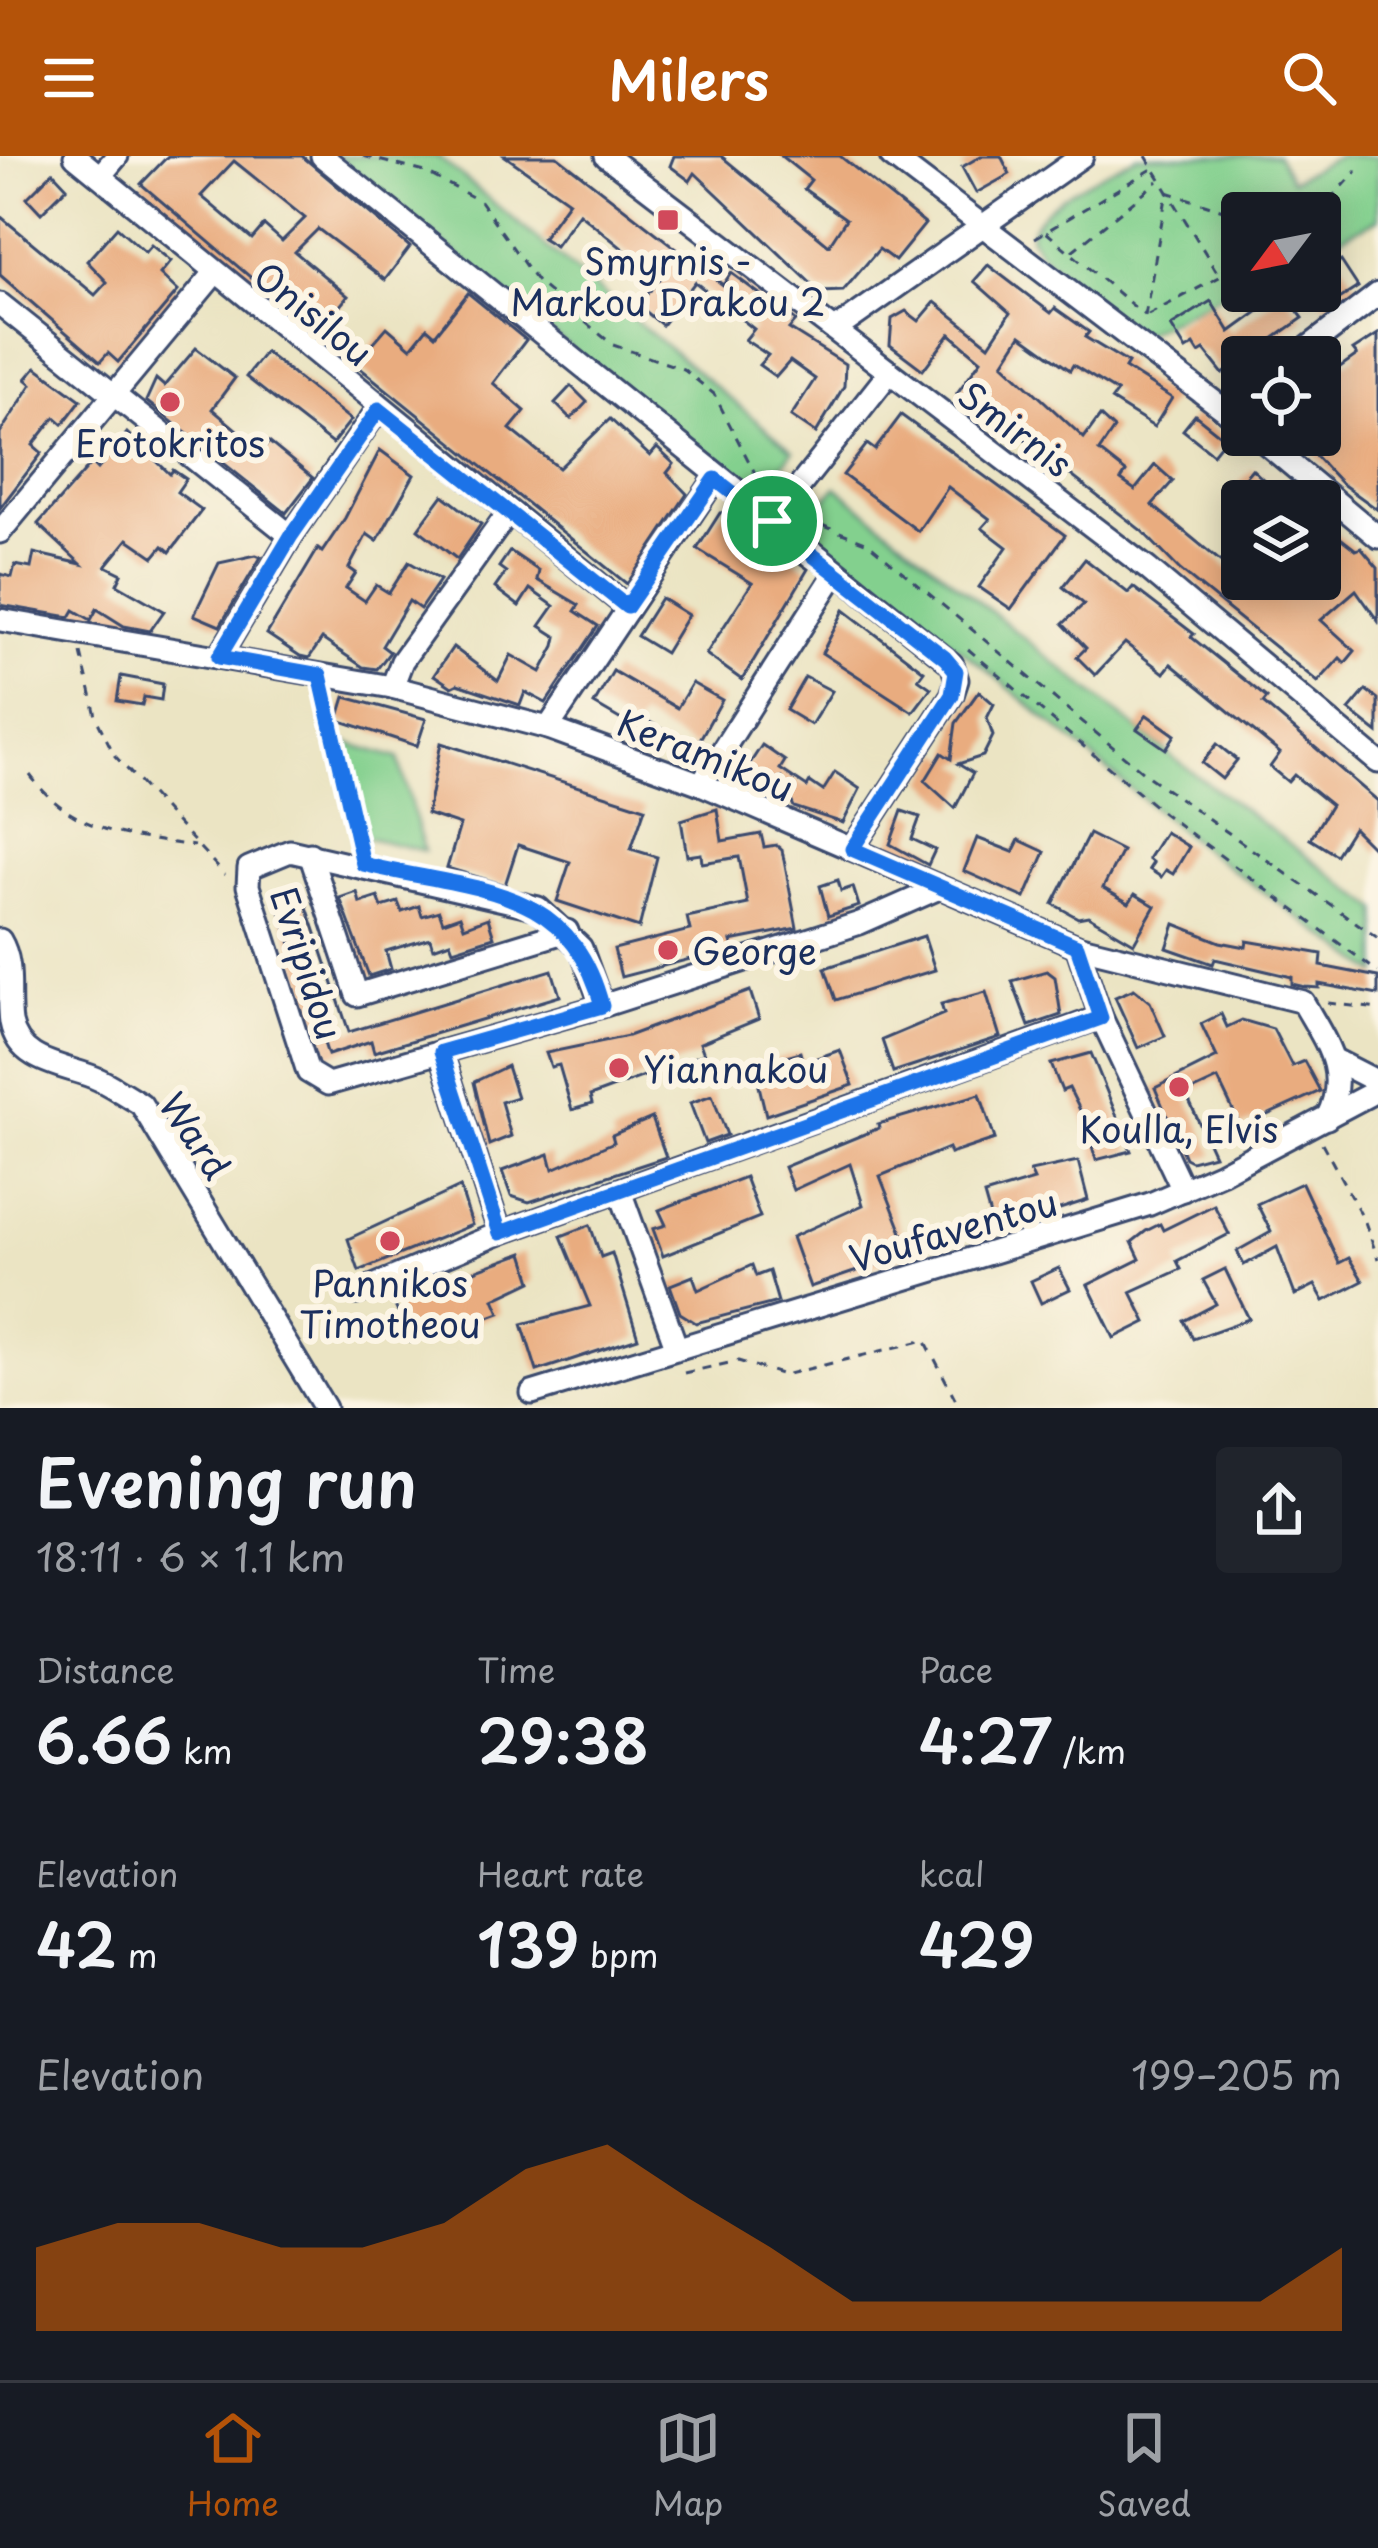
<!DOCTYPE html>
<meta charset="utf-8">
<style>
body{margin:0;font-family:"Playpen Sans",sans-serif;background:#20242c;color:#f1f3f6;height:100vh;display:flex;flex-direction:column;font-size:45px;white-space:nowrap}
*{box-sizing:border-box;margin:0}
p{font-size:39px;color:#9ea1a6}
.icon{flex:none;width:66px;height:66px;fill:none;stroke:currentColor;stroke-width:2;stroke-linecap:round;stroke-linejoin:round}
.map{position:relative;height:1252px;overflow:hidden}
.panel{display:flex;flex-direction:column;background:#171b24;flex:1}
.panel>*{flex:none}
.needle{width:78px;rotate:238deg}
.tools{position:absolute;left:1221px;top:36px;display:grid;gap:24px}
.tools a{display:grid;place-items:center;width:120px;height:120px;border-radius:12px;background:#171b24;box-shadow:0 6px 30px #0003;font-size:60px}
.pin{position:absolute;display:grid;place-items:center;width:102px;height:102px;color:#fff;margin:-51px;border:6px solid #fff;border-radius:50%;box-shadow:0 3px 12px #0007}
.round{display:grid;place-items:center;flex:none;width:126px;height:126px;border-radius:12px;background:#20242c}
.overview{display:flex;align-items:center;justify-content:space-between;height:204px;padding:0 36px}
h1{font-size:66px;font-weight:600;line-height:90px}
.figures{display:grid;grid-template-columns:repeat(3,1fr);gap:18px;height:204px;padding:12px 36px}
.figures div{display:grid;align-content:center}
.figures b{font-size:60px;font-weight:600}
.figures small{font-size:33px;font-weight:400}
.figures p{font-size:33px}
.chart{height:336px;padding:24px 36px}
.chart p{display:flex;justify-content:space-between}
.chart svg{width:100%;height:216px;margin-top:12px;fill:#b45309;opacity:.7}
header{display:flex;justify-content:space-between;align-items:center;height:156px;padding:0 36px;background:#b45309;color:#fff;font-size:54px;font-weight:600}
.menu{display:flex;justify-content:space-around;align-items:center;height:168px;border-top:3px solid #363941;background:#171b24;font-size:33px;color:#9ea1a6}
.menu a{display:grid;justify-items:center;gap:6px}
.menu .active{color:#b45309}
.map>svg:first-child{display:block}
</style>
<header><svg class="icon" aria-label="menu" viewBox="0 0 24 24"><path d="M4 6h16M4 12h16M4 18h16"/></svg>Milers<svg class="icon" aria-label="search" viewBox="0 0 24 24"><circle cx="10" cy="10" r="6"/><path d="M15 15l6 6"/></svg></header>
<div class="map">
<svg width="1378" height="1252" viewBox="0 0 1378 1252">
<rect width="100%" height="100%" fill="#fcf5e5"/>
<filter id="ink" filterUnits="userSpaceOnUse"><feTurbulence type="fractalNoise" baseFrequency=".00833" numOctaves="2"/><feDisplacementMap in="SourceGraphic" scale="24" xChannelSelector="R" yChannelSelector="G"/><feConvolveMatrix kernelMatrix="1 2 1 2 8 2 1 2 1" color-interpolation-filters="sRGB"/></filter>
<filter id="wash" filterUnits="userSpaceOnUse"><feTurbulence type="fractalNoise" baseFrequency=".004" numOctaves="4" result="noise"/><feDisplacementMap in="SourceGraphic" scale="48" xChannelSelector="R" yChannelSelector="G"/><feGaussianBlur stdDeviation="2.7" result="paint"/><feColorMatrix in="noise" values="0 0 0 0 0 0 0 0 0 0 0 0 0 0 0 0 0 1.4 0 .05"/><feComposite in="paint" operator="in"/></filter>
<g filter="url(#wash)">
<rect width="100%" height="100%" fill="#ebe4c3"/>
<!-- green -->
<g fill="#83d08e" stroke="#4f8076" stroke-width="3">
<polygon points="336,0 437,0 793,295 774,322 785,335 766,352"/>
<path d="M1137 0H1277L1291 25 1339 0H1378V63L1320 91V57H1242V128L1136 181 1038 95 1030 80C1039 43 1106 18 1137 0Z"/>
<polygon points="836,331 1172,601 1378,753 1378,818 1199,690 985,512 791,366 807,345 817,353"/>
<polygon points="330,582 398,602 424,695 360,680"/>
</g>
<g id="blocks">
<!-- building -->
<g fill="#e9ac7f" fill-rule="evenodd">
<path d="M168 0H302L410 91 385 124 318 73 295 96 348 140 317 178 141 28ZM234 5 305 62 282 85 264 69 252 83 201 40Z"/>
<polygon points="505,0 557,0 723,129 731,117 796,165 789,173 845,208 844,230 816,277 791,260 815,223 790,205 776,221 759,209 768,199 745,184 754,173 695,126 662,169 638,149 660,123 579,57 555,90 542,82 569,45"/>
<polygon points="674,0 721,0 829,89 846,63 804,33 811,24 781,0 840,0 925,68 895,105 879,93 843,135 820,136 695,17 690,25 670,10"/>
<polygon points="981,0 1001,0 1010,18 976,37 962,11"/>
<polygon points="53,16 67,31 41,57 27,42"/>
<polygon points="0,60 95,139 107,126 87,105 117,71 145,96 151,89 171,105 160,118 178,135 118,206 108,197 100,206 0,119"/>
<polygon points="1341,105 1358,131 1327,151 1320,141 1320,118"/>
<polygon points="988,109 1051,157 1055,152 1089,176 1085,181 1128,207 1125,212 1172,242 1154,271 1111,244 1117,236 1073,209 1070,214 1021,179 1003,207 1084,282 1100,260 1114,273 1099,295 1126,316 1121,324 1135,334 1155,309 1173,325 1152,349 1242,423 1256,431 1262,423 1320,423 1320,366 1356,394 1361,392 1378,412 1378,465 1356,434 1321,464 1355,495 1345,507 1340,502 1318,526 1180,414 1142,375 980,248 977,252 957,237 981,204 950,178 923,214 890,189 892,163 906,155 919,165 935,146 989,189 1010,157 974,125"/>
<polygon points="468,137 526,184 493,227 525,255 510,273 559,312 610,263 650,300 657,292 674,308 667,317 687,338 627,428 355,208 387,171 411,192 427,172 435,179"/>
<polygon points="1284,137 1303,162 1223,218 1204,194 1199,197 1194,189 1186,194 1171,170 1211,145 1230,176"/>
<polygon points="1378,178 1378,354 1341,327 1308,292 1302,297 1290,279 1320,279 1320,218 1336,207 1340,211 1357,199 1353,194"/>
<polygon points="196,192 235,222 212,253 250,285 264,292 269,286 313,322 286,357 146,245 156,223 164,230"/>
<polygon points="265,196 351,264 332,288 246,221"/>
<polygon points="36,211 81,244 63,268 55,261 33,289 42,297 0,352 0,277 32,228 26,223"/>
<polygon points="571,230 587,246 571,263 555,247"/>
<polygon points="901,259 1065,379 1011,453 979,431 1007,391 982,372 990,363 948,331 918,375 843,319 867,288 875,294"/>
<polygon points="1195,259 1225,283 1213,298 1183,274"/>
<polygon points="127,277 170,318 173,314 186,323 177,336 202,354 170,396 163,390 154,401 128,383 106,410 122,418 117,428 164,455 150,475 124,470 97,453 91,464 74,454 70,461 0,449 0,418 12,421 15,409 31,412 34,397 81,408 38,368 92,307 98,313"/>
<polygon points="380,294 414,319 377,385 367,378 349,412 356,417 346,432 365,445 376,429 389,437 409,406 440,424 420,453 409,445 382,490 390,496 377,513 363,511 322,483 309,502 300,500 267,478 318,393 322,396 345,362"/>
<polygon points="1252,313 1287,345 1240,345 1231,337"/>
<polygon points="443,339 481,368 457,403 418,373"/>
<polygon points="729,356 808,413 742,524 706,498 752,427 697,393 720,357"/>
<polygon points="510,395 539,415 537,424 579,449 575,455 598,470 546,547 525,536 520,549 458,528 452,531 434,519 453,491 498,525 511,499 541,516 555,490 557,481 540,470 554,450 530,433 519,450 495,432 506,416 499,411"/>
<polygon points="256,399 261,401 220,470 194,459 219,407"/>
<polygon points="1085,403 1128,437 1133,431 1194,478 1191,481 1267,542 1263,547 1378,645 1378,697 1353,672 1336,699 1310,683 1331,649 1294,619 1288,626 1270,611 1280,597 1171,508 1164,517 1125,487 1095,519 1077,501 1086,492 1063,468 1084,448 1063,431"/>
<polygon points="661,442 688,459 665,497 637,480"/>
<polygon points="844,454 924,515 918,523 931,532 913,556 822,497"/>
<polygon points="613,515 677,552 692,527 722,544 695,592 641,561 635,572 594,548"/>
<polygon points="121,520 163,528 161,544 144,541 142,549 117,545"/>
<polygon points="805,521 832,535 811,569 786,554"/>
<polygon points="1366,534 1378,543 1378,577 1349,554"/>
<polygon points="979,535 994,548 987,562 993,580 983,600 958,608 973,617 955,652 925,625 942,597 951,603 956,567"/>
<polygon points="345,541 426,563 417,590 338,564"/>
<polygon points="1147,559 1175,579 1166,593 1137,573"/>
<polygon points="441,587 645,652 631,693 657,701 639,772 557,745 570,706 518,689 505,729 447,712 460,669 427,658"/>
<polygon points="1217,588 1237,604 1222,623 1202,607"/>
<polygon points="762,589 785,605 780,613 807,631 810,626 823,635 835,616 860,633 843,667 794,651 782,622 769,626 772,640 755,630 748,632 755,621 745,615"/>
<polygon points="717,653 722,685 761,678 764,691 776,689 782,694 797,772 731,785 733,792 621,821 614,793 690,774 687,761 748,748 739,701 702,707 701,698 687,700 681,664"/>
<polygon points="902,655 920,661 912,683 935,694 928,709 890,688"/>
<polygon points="1165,676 1189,691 1173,718 1166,714 1161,721 1149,713 1153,707 1148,703"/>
<polygon points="1089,678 1122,695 1103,732 1129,747 1135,738 1155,750 1134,787 1088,760 1078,762 1053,748"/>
<polygon points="977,682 1013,696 1019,684 1045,696 1025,742 964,715"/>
<polygon points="838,724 841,735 853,731 859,750 828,760 820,730"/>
<polygon points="301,733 349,876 552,814 560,840 374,896 371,885 328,899 275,740"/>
<polygon points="357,736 360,747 378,741 382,751 398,746 402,756 419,750 422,760 439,755 443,766 460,760 464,771 488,762 494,781 453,794 450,786 433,792 430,782 386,795 391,813 369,820 340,742"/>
<polygon points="1175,768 1220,786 1246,791 1247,785 1322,798 1321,810 1378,821 1378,839 1319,828 1319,832 1305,831 1292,828 1292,821 1215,803 1213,808 1167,792"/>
<polygon points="924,780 935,814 836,844 825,812"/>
<polygon points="1047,815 1055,821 1061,859 1029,870 1012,825"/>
<polygon points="1134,833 1150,846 1165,880 1138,892 1115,841"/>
<polygon points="750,835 759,863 700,887 704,898 590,940 592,948 572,954 559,909 551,911 546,897 628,880"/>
<polygon points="986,836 1000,881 893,916 882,884 944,858 941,848"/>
<polygon points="1221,858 1227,871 1242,864 1273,873 1292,910 1304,905 1320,935 1241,971 1218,923 1186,938 1214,999 1191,1005 1185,1002 1155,932 1217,901 1201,868"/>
<polygon points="840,894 853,929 766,959 754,909 800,896 803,907"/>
<polygon points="1091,897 1131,995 1096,1004 1084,962 1069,932 1062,935 1051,908"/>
<polygon points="507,910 517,941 501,946 511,980 489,989 474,926"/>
<polygon points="980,938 995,983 950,998 948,992 880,1020 910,1097 810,1131 792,1081 863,1049 850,1008 793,1034 784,1011 879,972 878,968"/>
<polygon points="712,939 727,979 705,987 690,947"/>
<polygon points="652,962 666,1001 529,1046 511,1040 502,1015 549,998 553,1013 614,986 612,979"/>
<polygon points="1078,1005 1088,1044 994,1074 984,1039 1034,1024 1030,1015"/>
<polygon points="745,1021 760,1061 663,1100 653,1073 666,1069 659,1054"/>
<polygon points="1302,1027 1339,1107 1349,1102 1363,1125 1324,1145 1315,1129 1295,1139 1277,1091 1244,1109 1237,1095 1271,1076 1257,1048"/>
<polygon points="460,1031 472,1069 359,1115 348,1083"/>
<polygon points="1214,1049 1229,1078 1177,1105 1181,1113 1131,1136 1146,1166 1114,1182 1088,1129 1140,1103 1132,1086 1146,1075 1160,1068 1163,1074"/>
<polygon points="590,1069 601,1101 612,1097 638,1182 537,1215 522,1168 590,1150 561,1080"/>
<polygon points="523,1097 532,1125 494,1143 500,1157 454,1174 451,1166 422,1175 425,1182 411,1186 393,1145"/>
<polygon points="752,1109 756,1120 769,1115 778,1146 696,1167 680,1157 670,1129 693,1120 698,1134"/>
<polygon points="1059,1112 1070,1133 1041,1147 1031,1125"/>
<polygon points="1225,1113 1249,1163 1193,1183 1184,1165 1216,1148 1203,1124"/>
</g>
</g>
</g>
<g filter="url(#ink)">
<use href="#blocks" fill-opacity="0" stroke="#3a4a6d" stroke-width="3"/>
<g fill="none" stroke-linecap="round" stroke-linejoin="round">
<!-- street casing -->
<g stroke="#3a4a6d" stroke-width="27">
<g id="street">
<polyline points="75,0 627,451"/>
<polyline points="322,0 952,508 957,524 952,539 852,693"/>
<polyline points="606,0 1148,413 1378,606"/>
<polyline points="891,0 1242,267"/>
<polyline points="100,20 117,0"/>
<polyline points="0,148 291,380"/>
<polyline points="835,174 1082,0"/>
<polyline points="1296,201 1378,138"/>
<polyline points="1256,279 1378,381"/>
<polyline points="772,365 889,217"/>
<polyline points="0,376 214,118"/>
<path d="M0 464 392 531 548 572 701 628 1077 790 1303 846C1326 887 1350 916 1327 962"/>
<polyline points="219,501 291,380 378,253"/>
<polyline points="392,531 402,505 508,357"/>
<polyline points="548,572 715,323"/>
<polyline points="701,628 835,418"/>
<polyline points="310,698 357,839 567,775"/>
<path d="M0 784C15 809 7 838 11 866 19 910 70 909 100 924 114 931 127 940 141 948L325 1252"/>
<polyline points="1077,790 1101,861 1183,1034"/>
<polyline points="602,850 581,792 538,752 290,695 249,712 248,730 308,916 328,928 602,850 860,767 937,733"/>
<polyline points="441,896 500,1077"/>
<polyline points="1335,904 1378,926"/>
<polyline points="620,1035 676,1190"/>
<polyline points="357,1137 500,1077 1101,861"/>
<polyline points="532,1237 1150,1048 1221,1017 1378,934"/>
</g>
</g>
<!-- path -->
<g stroke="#3a4a6d" stroke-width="3" stroke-dasharray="9 9" stroke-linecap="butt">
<polyline points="363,0 425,16 480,45 537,126 613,189 683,213 714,238 758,323"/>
<polyline points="1146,0 1220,121"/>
<polyline points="1318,57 1357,15"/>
<polyline points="1046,76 1144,159"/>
<polyline points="1035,82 1152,13"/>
<polyline points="1072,95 1158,25"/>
<polyline points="1148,159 1242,109"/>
<polyline points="1145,160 1167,36 1242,60"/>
<polyline points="806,363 868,387 1149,621 1378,782"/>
<polyline points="968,493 1163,657 1378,816"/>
<polyline points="81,497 97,564 115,600 225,719"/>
<polyline points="324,540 359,689"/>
<path d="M30 619C73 677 127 680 194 690"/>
<polyline points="1328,847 1378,853"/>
<polyline points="1322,987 1365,1066 1378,1103"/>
<polyline points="684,1217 738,1205 784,1219 925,1184 960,1252"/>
</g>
<!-- street -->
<use href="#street" stroke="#fff" stroke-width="21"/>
</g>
</g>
<g fill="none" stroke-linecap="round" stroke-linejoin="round" filter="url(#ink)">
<!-- route casing -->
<g stroke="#fff" stroke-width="24">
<path id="route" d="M379 253 627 451 715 323 945 502 956 515 952 539 852 693 1077 790 1101 862 500 1077 441 896 602 850C570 726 471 735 363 708L320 519 219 501 291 380Z"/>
</g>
<!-- route -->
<use href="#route" stroke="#1a73e8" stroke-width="15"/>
</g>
<!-- markers -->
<g fill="#d1495b" stroke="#fcf5e5" stroke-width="4.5">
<rect x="656" y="52" width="24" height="24" rx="6"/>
<circle cx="170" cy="246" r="12"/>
<circle cx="668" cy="794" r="12"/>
<circle cx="619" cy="912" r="12"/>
<circle cx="1179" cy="931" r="12"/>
<circle cx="390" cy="1085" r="12"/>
</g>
<g text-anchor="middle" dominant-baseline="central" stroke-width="12" stroke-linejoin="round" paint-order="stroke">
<!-- poi labels -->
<g font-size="36" fill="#1b2f5e" stroke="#fcf5e5">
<text x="668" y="104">Smyrnis -<tspan x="668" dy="41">Markou Drakou 2</tspan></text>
<text x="170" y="286">Erotokritos</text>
<text x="692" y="794" text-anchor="start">George</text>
<text x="643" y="912" text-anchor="start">Yiannakou</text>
<text x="1179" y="972">Koulla, Elvis</text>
<text x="390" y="1126">Pannikos<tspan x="390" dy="41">Timotheou</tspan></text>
</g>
<!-- street labels -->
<g font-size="36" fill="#1b2f5e" stroke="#fcf5e5">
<text transform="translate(314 157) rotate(39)">Onisilou</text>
<text transform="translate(1016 272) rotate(37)">Smirnis</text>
<text transform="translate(706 598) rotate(22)">Keramikou</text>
<text transform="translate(308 807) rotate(72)">Evripidou</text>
<text transform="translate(196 979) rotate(56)">Ward</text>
<text transform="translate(953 1073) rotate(-16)">Voufaventou</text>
</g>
</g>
</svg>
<div class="tools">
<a><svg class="needle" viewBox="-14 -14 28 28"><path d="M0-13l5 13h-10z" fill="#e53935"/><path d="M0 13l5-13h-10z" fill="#9ea1a6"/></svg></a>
<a><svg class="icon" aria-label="locate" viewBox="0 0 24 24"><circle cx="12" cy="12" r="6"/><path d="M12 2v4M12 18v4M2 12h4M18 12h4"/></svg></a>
<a><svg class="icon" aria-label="layers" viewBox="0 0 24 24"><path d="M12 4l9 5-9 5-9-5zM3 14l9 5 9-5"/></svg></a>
</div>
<div class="pin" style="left:772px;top:365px;background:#1e9e55"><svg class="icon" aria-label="arrive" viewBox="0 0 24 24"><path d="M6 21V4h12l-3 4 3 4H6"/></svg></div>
</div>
<section class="panel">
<div class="overview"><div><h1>Evening run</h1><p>18:11 · 6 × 1.1 km</p></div><a class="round"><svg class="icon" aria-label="share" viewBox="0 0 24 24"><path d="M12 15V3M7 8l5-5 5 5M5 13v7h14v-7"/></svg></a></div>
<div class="figures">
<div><p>Distance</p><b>6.66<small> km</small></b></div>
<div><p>Time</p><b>29:38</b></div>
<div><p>Pace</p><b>4:27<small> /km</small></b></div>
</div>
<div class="figures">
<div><p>Elevation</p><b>42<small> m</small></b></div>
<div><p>Heart rate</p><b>139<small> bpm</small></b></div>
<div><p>kcal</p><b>429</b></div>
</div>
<div class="chart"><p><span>Elevation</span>199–205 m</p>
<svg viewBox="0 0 160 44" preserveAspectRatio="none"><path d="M0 44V27L10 22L20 22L30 27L40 27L50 22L60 11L70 6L80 17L90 27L100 38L110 38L120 38L130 38L140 38L150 38L160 27V44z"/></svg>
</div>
</section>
<nav class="menu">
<a class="active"><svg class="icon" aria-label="home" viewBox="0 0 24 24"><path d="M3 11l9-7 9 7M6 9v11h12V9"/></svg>Home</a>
<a><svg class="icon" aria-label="map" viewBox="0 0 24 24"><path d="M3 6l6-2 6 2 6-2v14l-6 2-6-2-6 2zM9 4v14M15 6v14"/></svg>Map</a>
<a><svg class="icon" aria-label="saved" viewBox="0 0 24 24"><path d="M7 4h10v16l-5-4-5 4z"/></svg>Saved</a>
</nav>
